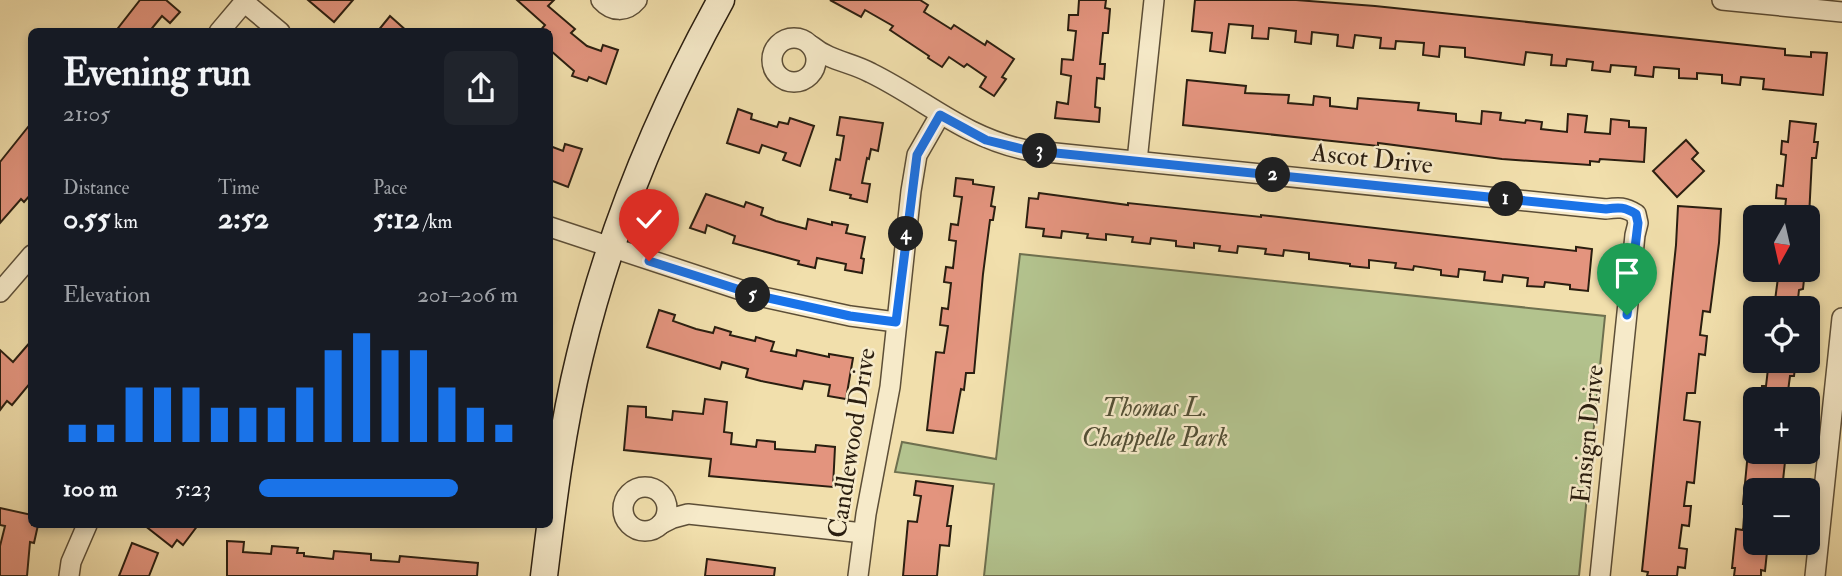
<!DOCTYPE html>
<meta charset="utf-8">
<style>
body{margin:0;font-family:"IM FELL Double Pica",serif;background:#20242c;color:#f1f3f6;height:100vh;display:flex;flex-direction:column;font-size:26px;white-space:nowrap}
*{box-sizing:border-box;margin:0}
p{font-size:23px;color:#9ea1a6}
.icon{flex:none;width:38px;height:38px;fill:none;stroke:currentColor;stroke-width:2;stroke-linecap:round;stroke-linejoin:round}
.map{position:relative;flex:1;overflow:hidden}
.side{position:absolute;left:28px;top:28px;width:525px;height:500px;display:flex;flex-direction:column;background:#171b24;border-radius:10px;box-shadow:0 4px 10px #0003}
.side>*{flex:none}
.needle{width:46px;rotate:188deg}
.tools{position:absolute;left:1743px;top:205px;display:grid;gap:14px}
.tools a{display:grid;place-items:center;width:77px;height:77px;border-radius:10px;background:#171b24;box-shadow:0 4px 10px #0003;font-size:35px}
.pin{position:absolute;display:grid;place-items:center;width:60px;height:60px;color:#fff;margin:-72px -30px;border-radius:50% 50% 50% 0;rotate:-45deg;box-shadow:0 0 7px #0007}
.pin .icon{rotate:45deg}
.km{position:absolute;width:35px;height:35px;margin:-18px;border-radius:50%;background:#222;color:#fff;font-size:19px;line-height:35px;text-align:center}
.round{display:grid;place-items:center;flex:none;width:74px;height:74px;border-radius:10px;background:#20242c}
.head{display:flex;align-items:center;justify-content:space-between;height:119px;padding:0 35px}
h1{font-size:38px;font-weight:800;line-height:52px}
.figures{display:grid;grid-template-columns:repeat(3,1fr);gap:10px;height:119px;padding:7px 35px}
.figures div{display:grid;align-content:center}
.figures b{font-size:30px;font-weight:800}
.figures small{font-size:19px;font-weight:400}
.figures p{font-size:19px}
.chart{height:196px;padding:14px 35px}
.chart p{display:flex;justify-content:space-between}
.chart svg{width:100%;height:126px;margin-top:7px;stroke:#1a73e8;stroke-width:6}
ul{padding:0 35px;list-style:none;font-size:23px}
li{display:grid;grid-template-columns:112px 84px 1fr;align-items:center;height:52px}
li i{height:18px;border-radius:9px;background:#1a73e8}
.map>svg:first-child{display:block}
</style>
<div class="map">
<svg width="1842" height="576" viewBox="0 0 1842 576">
<rect width="100%" height="100%" fill="#f1dfac"/>
<filter id="stains"><feTurbulence type="fractalNoise" baseFrequency=".00286" numOctaves="4"/><feColorMatrix values="0 0 0 0 .2 0 0 0 0 .09 0 0 0 0 .02 0 0 0 .5 -.17"/></filter>
<radialGradient id="worn" r=".72"><stop offset=".6" stop-color="#630" stop-opacity="0"/><stop offset="1" stop-color="#630" stop-opacity=".3"/></radialGradient>
<!-- green -->
<polygon fill="#b3c38e" stroke="#6e704f" stroke-width="2" points="1020,254 1605,316 1579,576 984,576 994,484 895,472 902,442 996,459"/>
<!-- building -->
<g fill="#e3947e" stroke="#2a1e10" stroke-width="2">
<polygon points="140,0 166,0 180,12 170,23 162,16 149,32 115,32"/>
<polygon points="308,0 353,0 334,22"/>
<polygon points="517,0 554,0 548,6 575,29 571,33 587,46 601,51 603,45 618,50 606,84 589,77 587,81 572,76 574,71 550,50 550,32 539,32 545,25"/>
<polygon points="830,0 920,0 928,5 924,12 951,29 954,25 985,45 987,41 1014,59 1002,77 1006,79 994,96 980,87 986,77 967,64 964,67 949,57 942,67 928,58 929,56 890,30 893,26 865,10 861,17"/>
<polygon points="1079,0 1106,0 1105,8 1110,9 1108,33 1103,33 1100,64 1105,64 1104,79 1097,78 1095,107 1100,108 1099,122 1055,118 1057,102 1068,104 1071,76 1061,74 1062,59 1073,60 1076,31 1068,30 1069,15 1078,15"/>
<polygon points="1195,0 1296,0 1375,6 1785,49 1785,55 1811,57 1811,52 1827,53 1823,95 1763,89 1764,79 1741,77 1740,85 1722,83 1722,75 1697,73 1697,79 1679,78 1679,69 1654,67 1653,77 1635,75 1636,67 1611,65 1610,72 1592,70 1593,62 1567,59 1566,66 1551,65 1552,55 1526,52 1524,65 1465,57 1465,48 1440,46 1439,57 1423,55 1424,43 1396,41 1395,49 1380,48 1381,38 1355,35 1353,48 1337,46 1338,35 1312,32 1311,44 1295,42 1296,31 1269,28 1268,39 1252,38 1253,26 1229,24 1225,53 1210,51 1212,33 1192,31"/>
<polygon points="390,16 408,32 377,32"/>
<polygon points="1187,80 1246,86 1245,93 1289,95 1288,103 1313,105 1314,96 1330,98 1330,106 1357,109 1358,98 1419,103 1418,110 1456,114 1456,121 1481,124 1482,111 1501,113 1500,120 1525,123 1526,120 1542,122 1541,129 1567,132 1568,114 1587,116 1585,132 1610,134 1611,119 1629,121 1629,127 1646,128 1644,162 1600,159 1599,162 1590,161 1590,165 1502,159 1378,143 1378,146 1183,125"/>
<polygon points="738,109 752,114 751,119 777,127 779,122 788,124 790,118 814,126 800,166 783,160 786,153 762,145 759,153 727,143"/>
<polygon points="840,117 883,123 878,151 871,149 869,159 867,158 862,183 870,184 867,202 850,198 851,195 830,190 836,159 840,160 844,136 837,135"/>
<polygon points="1790,121 1816,124 1814,142 1818,142 1816,158 1812,158 1809,217 1784,217 1786,199 1776,198 1777,185 1783,186 1786,155 1781,154 1782,141 1788,142"/>
<polygon points="32,122 32,193 24,202 21,199 0,223 0,162"/>
<polygon points="1686,140 1698,153 1692,159 1704,171 1677,197 1653,171"/>
<polygon points="565,144 582,149 568,187 550,180 550,146 563,151"/>
<polygon points="956,178 973,180 973,184 994,187 991,206 995,207 993,220 990,220 983,274 974,373 966,373 964,390 961,389 953,433 927,430 936,352 944,353 948,326 940,325 942,308 948,309 951,283 944,282 946,267 953,268 956,241 949,240 951,224 958,225 962,197 954,196"/>
<polygon points="1039,193 1128,205 1128,203 1261,217 1261,215 1576,251 1576,247 1592,249 1588,291 1570,289 1570,285 1545,282 1544,287 1527,286 1528,278 1503,275 1502,282 1484,280 1485,272 1459,269 1458,277 1441,275 1441,270 1414,266 1413,270 1395,268 1396,263 1369,260 1369,268 1350,266 1350,264 1309,259 1309,253 1284,250 1283,256 1265,254 1266,249 1238,246 1237,253 1219,251 1220,246 1194,243 1194,248 1176,246 1176,241 1151,238 1150,244 1132,242 1133,237 1106,234 1106,240 1087,238 1088,234 1062,231 1061,238 1043,236 1044,229 1026,227 1029,198 1038,199"/>
<polygon points="706,194 744,207 746,202 763,208 761,215 776,221 806,229 808,219 832,225 832,222 848,225 846,233 865,237 861,258 864,259 862,273 845,270 846,264 817,258 815,268 798,264 799,261 733,243 735,236 707,225 705,233 690,228"/>
<polygon points="1678,206 1721,209 1719,243 1710,312 1703,311 1700,335 1707,336 1705,355 1699,354 1695,393 1687,393 1684,420 1700,422 1694,483 1687,482 1684,506 1691,506 1689,526 1682,525 1679,548 1687,549 1685,568 1678,567 1677,576 1647,576 1648,572 1642,571 1676,245"/>
<polygon points="1779,270 1805,270 1803,289 1799,290 1797,308 1774,308"/>
<polygon points="659,310 675,315 673,321 696,329 713,333 715,327 731,332 730,335 755,341 756,337 774,342 771,351 796,356 797,350 829,357 829,354 853,358 846,399 828,396 830,385 804,381 802,389 761,381 746,377 748,369 722,362 720,369 647,347"/>
<polygon points="32,340 32,381 12,405 7,401 0,410 0,350 13,362"/>
<polygon points="1769,360 1796,360 1794,376 1790,376 1787,399 1761,399 1762,386 1766,386"/>
<polygon points="705,399 727,402 724,432 732,433 731,444 756,447 757,440 775,442 775,449 815,452 816,445 835,447 833,487 709,476 711,459 624,450 628,406 646,407 646,417 672,420 673,411 703,414"/>
<polygon points="1748,452 1786,452 1782,490 1755,490 1755,542 1768,542 1765,571 1761,570 1761,576 1734,576 1735,568 1732,568 1736,529 1743,530 1745,504 1743,504"/>
<polygon points="916,481 953,486 947,526 951,526 949,546 940,545 937,576 903,576 908,521 917,522 921,496 914,495"/>
<polygon points="0,508 32,515 32,525 38,525 34,543 30,542 27,576 0,576 0,546 5,526 0,525"/>
<polygon points="144,525 198,525 183,545 177,540 172,547"/>
<polygon points="227,541 244,542 243,552 271,554 272,546 298,548 297,553 304,553 304,556 333,559 334,551 371,554 371,560 399,562 400,556 478,563 477,576 227,576"/>
<polygon points="132,543 158,553 149,576 119,576"/>
<polygon points="707,559 775,568 774,576 705,576"/>
</g>
<g fill="none" stroke-linecap="round" stroke-linejoin="round">
<!-- minor casing -->
<g stroke="#5c4e37" stroke-width="22">
<g id="minor">
<path d="M601 0C612 12 626 13 637 0"/>
<polyline points="1722,0 1842,12"/>
<polyline points="244,2 280,32"/>
<polyline points="219,32 246,0"/>
<circle cx="794" cy="60" r="22"/>
<path d="M812 46C830 61 851 62 871 73 926 100 963 137 1026 150L1606 209C1619 207 1625 207 1636 214L1638 223 1635 235 1600 576"/>
<polyline points="1137,161 1154,0"/>
<polyline points="550,227 759,296 850,316 896,322"/>
<polyline points="0,292 32,255"/>
<circle cx="645" cy="509" r="22"/>
<polyline points="661,524 673,518 688,514 863,533"/>
<polyline points="69,576 71,562 87,525"/>
<polyline points="858,576 866,514 890,387 911,191 917,155 940,115"/>
<polyline points="1815,576 1842,318"/>
</g>
</g>
<!-- secondary casing -->
<g stroke="#2a1e10" stroke-width="29">
<path id="secondary" d="M544 576C553 502 562 428 580 355 610 230 659 112 721 0"/>
</g>
<!-- minor -->
<use href="#minor" stroke="#f6eac9" stroke-width="19"/>
<!-- secondary -->
<use href="#secondary" stroke="#f6eac9" stroke-width="26"/>
</g>
<g fill="none" stroke-linecap="round" stroke-linejoin="round">
<!-- route casing -->
<g stroke="#fff" stroke-width="14">
<path id="route" d="M649 261 759 296 850 316 896 322 917 155 940 115 986 140 1026 150 1606 209C1619 207 1625 207 1636 214L1638 223 1627 315"/>
</g>
<!-- route -->
<use href="#route" stroke="#1a73e8" stroke-width="9"/>
</g>
<g text-anchor="middle" dominant-baseline="central" stroke-width="5" stroke-linejoin="round" paint-order="stroke">
<!-- street labels -->
<g font-size="26" fill="#2a1e10" stroke="#f6eac9">
<text transform="translate(1372 159) rotate(6)">Ascot Drive</text>
<text transform="translate(1588 434) rotate(-84)">Ensign Drive</text>
<text transform="translate(852 443) rotate(-81)">Candlewood Drive</text>
</g>
<!-- park labels -->
<g font-size="26" font-style="italic" fill="#535036" stroke="#f6eac9">
<text x="1155" y="408">Thomas L.<tspan x="1155" dy="30">Chappelle Park</tspan></text>
</g>
</g>
<rect width="100%" height="100%" filter="url(#stains)"/>
<rect width="100%" height="100%" fill="url(#worn)"/>
</svg>
<div class="tools">
<a><svg class="needle" viewBox="-14 -14 28 28"><path d="M0-13l5 13h-10z" fill="#e53935"/><path d="M0 13l5-13h-10z" fill="#9ea1a6"/></svg></a>
<a><svg class="icon" aria-label="locate" viewBox="0 0 24 24"><circle cx="12" cy="12" r="6"/><path d="M12 2v4M12 18v4M2 12h4M18 12h4"/></svg></a>
<a>+</a>
<a>−</a>
</div>
<div class="pin" style="left:1627px;top:315px;background:#1e9e55"><svg class="icon" aria-label="arrive" viewBox="0 0 24 24"><path d="M6 21V4h12l-3 4 3 4H6"/></svg></div>
<div class="pin" style="left:649px;top:261px;background:#d93025"><svg class="icon" aria-label="check" viewBox="0 0 24 24"><path d="M5 12l5 5 9-10"/></svg></div>
<b class="km" style="left:1506px;top:199px">1</b>
<b class="km" style="left:1273px;top:175px">2</b>
<b class="km" style="left:1040px;top:151px">3</b>
<b class="km" style="left:906px;top:234px">4</b>
<b class="km" style="left:753px;top:295px">5</b>
<section class="side">
<div class="head"><div><h1>Evening run</h1><p>21:05</p></div><a class="round"><svg class="icon" aria-label="share" viewBox="0 0 24 24"><path d="M12 15V3M7 8l5-5 5 5M5 13v7h14v-7"/></svg></a></div>
<div class="figures">
<div><p>Distance</p><b>0.55<small> km</small></b></div>
<div><p>Time</p><b>2:52</b></div>
<div><p>Pace</p><b>5:12<small> /km</small></b></div>
</div>
<div class="chart"><p><span>Elevation</span>201–206 m</p>
<svg viewBox="0 0 160 44" preserveAspectRatio="none"><path d="M5 44V38M15 44V38M25 44V25M35 44V25M45 44V25M55 44V32M65 44V32M75 44V32M85 44V25M95 44V12M105 44V6M115 44V12M125 44V12M135 44V25M145 44V32M155 44V38"/></svg>
</div>
<ul>
<li><b>100 m</b>5:23<i style="width:77%"></i></li>
</ul>
</section>
</div>
